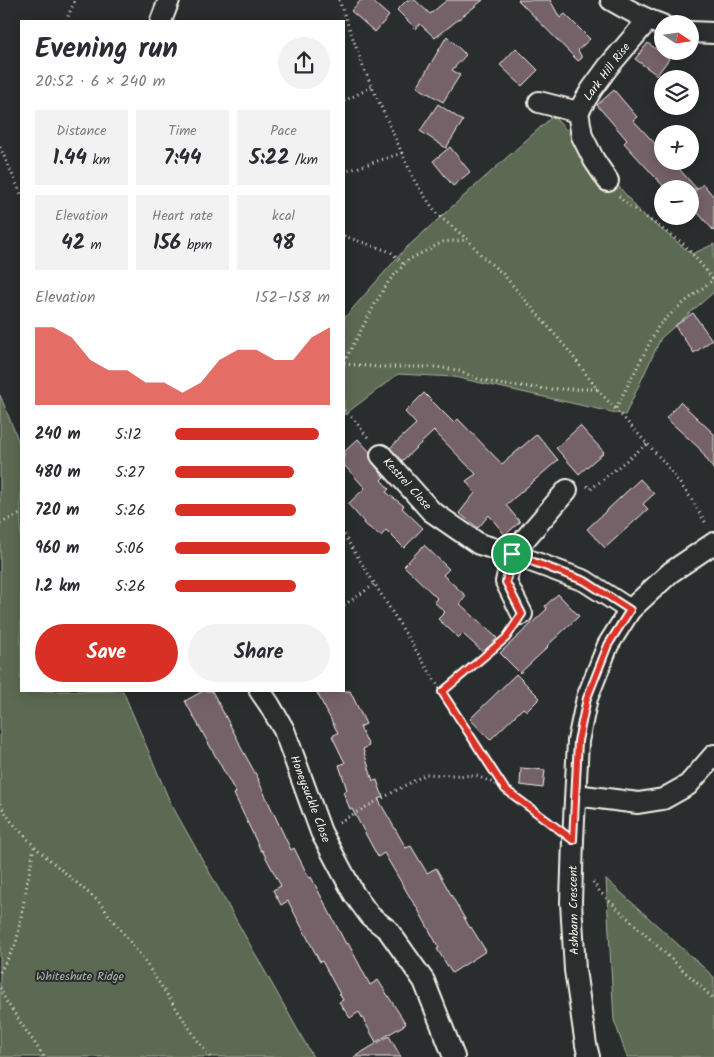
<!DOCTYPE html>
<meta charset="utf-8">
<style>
body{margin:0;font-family:Kalam,sans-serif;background:#f2f2f3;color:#2b2b33;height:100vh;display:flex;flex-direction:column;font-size:19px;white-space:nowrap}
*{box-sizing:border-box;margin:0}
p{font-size:16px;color:#7c7c81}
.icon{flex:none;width:28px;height:28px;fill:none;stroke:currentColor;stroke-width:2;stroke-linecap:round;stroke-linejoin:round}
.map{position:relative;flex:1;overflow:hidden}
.side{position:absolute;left:20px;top:20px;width:325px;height:672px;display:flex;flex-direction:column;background:#fff;border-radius:0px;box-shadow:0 2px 12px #0003}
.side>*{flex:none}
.needle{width:32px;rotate:103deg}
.fabs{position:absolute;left:654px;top:15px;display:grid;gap:10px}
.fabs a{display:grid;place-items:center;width:45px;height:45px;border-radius:50%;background:#fff;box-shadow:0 2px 12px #0003;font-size:25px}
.pin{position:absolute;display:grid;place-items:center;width:42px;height:42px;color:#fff;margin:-21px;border:2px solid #fff;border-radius:50%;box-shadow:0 1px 5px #0007}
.round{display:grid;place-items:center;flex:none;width:52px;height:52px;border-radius:26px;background:#f2f2f3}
.summary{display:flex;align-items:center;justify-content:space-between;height:85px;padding:0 15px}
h1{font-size:28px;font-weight:800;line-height:38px}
.figures{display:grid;grid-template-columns:repeat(3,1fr);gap:8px;height:85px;padding:5px 15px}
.figures div{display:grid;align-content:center;border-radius:0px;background:#f2f2f3;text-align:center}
.figures b{font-size:21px;font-weight:800}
.figures small{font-size:14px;font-weight:400}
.figures p{font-size:14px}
.chart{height:140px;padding:10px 15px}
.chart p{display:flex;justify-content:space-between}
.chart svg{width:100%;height:90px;margin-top:5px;fill:#d93025;opacity:.7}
.action{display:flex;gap:10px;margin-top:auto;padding:10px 15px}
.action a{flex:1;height:58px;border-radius:30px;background:#d93025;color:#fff;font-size:20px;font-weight:800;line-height:58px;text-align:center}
.action a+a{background:#f2f2f3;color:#2b2b33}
ul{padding:0 15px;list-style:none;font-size:16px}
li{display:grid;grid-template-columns:80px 60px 1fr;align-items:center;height:38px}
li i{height:12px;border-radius:6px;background:#d93025}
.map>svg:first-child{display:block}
</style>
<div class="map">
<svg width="714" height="1057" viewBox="0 0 714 1057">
<rect width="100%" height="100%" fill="#2a2d2e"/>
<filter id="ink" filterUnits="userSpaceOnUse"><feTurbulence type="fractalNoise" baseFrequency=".02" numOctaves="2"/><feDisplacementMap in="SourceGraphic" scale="10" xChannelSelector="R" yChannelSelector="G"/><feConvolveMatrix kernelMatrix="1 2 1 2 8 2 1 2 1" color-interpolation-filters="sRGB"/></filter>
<g filter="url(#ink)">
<!-- green -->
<g fill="#5b6b53" stroke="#a8ae9e">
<polygon points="553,116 610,176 641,213 692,254 714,244 714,292 661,338 625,415 454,377 398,374 344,415 344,317 346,316 405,249"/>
<polygon points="0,395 21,447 21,691 123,691 170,802 313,1057 0,1057"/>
<polygon points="606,879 714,977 714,1057 627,1057 614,1020"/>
</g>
<!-- building -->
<g fill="#756269" stroke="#f4f1e8">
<polygon points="361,0 371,0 389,16 375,32 351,11"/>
<polygon points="407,0 415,0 430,14 447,0 483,0 435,38 420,24 416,29 397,10"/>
<polygon points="518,0 550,0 560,18 565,14 590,39 578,50 582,58 578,61"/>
<polygon points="447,36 466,55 452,70 460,75 443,102 417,87"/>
<polygon points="648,43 669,59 657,75 635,59"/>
<polygon points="516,48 538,70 522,86 500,65"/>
<polygon points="614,90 637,117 633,120 662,151 662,161 672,161 697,189 666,189 624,143 627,140 597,105"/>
<polygon points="438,104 463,121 446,148 420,131"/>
<polygon points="450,147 470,172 453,186 433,161"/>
<polygon points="703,184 714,197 714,231 690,204 690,196"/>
<polygon points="693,313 712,340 694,353 675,326"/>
<polygon points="424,393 454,423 458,419 502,464 537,434 558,460 506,505 520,522 505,535 489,515 478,528 459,513 475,493 466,481 476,474 434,431 402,461 390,448 416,424 405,412"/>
<polygon points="680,402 714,434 714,470 699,448 666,418"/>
<polygon points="580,426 604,452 579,474 556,448"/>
<polygon points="358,439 370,452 370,458 372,462 384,477 381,480 389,489 386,492 404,506 402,508 423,528 404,548 386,530 381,536 363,523 364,522 348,504 365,488 344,465 344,452"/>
<polygon points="640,479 654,494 643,504 648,509 605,548 587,529"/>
<polygon points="424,545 449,569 443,575 466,596 460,604 497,638 484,653 463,634 459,638 438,619 445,612 434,602 437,598 404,566"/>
<polygon points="558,594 579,616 547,646 548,647 520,673 500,653 547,609 545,606"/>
<polygon points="516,674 540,698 527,711 523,708 490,740 470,719"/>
<polygon points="203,691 212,691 240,744 239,744 259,780 258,780 291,850 294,848 309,878 311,877 346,944 348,943 370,985 378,980 406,1024 376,1042 359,1012 350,1018 339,1002 343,1000 322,961 320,962 288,901 281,905 273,890 281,886 262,850 261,851 234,794 236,793 185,701"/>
<polygon points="316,691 350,691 366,724 360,727 369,746 363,749 373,781 377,780 383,797 378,799 406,848 411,846 427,873 436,868 470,928 471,927 486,951 452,973 437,949 439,948 415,904 414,904 384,853 378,857 352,809 350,809 343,792 347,790 339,765 345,763 332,736 338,733"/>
<polygon points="521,768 545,770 543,788 520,785"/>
<polygon points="389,1036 401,1057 354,1057"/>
</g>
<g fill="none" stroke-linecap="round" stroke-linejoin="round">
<!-- street casing -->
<g stroke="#f4f1e8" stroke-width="24">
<g id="street">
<path d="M611 0C628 10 644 19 662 25"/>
<polyline points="161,21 169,0"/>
<polyline points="690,32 714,33"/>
<polyline points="539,102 578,112"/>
<polyline points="608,181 594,160 582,136 578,112 592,89 608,67 648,20"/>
<polyline points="381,455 431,511 479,544 512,554 585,581 630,610"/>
<polyline points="522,614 506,582 512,554 567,490"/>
<polyline points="260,691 269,704 284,730 321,832 354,894 370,916 388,930 424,981 454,1057"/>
<polyline points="576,795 638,803 663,799 688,785 714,755"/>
<polyline points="589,1057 586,1045 575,970 571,902 573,840 578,741 587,698 608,645 630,610 671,572 714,543"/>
</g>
</g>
<!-- path -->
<g stroke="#f4f1e8" stroke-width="3" stroke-dasharray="1 4" stroke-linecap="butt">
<polyline points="339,0 364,69 402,153 415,182 437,214 467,239 482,256 503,274 569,351 597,389 664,462 690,497 707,525"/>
<polyline points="66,21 75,0"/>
<polyline points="344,101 372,87"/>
<polyline points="0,147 21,194"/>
<polyline points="344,172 402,153"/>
<polyline points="619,196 623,201 684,244 713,279"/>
<polyline points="344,236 391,252 403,264 406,262"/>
<polyline points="344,362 376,302 389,281 408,260 443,242 467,240"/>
<polyline points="344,364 379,367 436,367 457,370 478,379 504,385 522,386 546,389 597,389"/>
<polyline points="616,408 659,325 675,310 714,279"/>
<polyline points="344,410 353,418 369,439"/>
<polyline points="587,486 591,489 648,443"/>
<polyline points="0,523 21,514"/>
<polyline points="344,535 442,692 505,789 554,825"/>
<polyline points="344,605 374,585"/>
<polyline points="442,692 506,638 512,629"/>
<polyline points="0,804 10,820 36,848 98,901 141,956 198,1041 210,1057"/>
<polyline points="339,822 426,774 477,776 505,788"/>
<polyline points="593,882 600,892 714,999"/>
<polyline points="0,972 16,944 34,847"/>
<polyline points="0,988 6,1001 44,1057"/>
</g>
<!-- street -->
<use href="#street" stroke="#2a2d2e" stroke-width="20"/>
</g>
</g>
<g fill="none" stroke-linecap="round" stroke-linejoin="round" filter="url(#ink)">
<!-- route casing -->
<g stroke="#fff" stroke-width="10">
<polygon id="route" points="512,554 585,581 630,610 608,645 587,698 578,741 573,840 505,789 442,692 506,638 522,614 506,582"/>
</g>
<!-- route -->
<use href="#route" stroke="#d93025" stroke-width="6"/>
</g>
<g text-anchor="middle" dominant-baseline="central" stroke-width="4" stroke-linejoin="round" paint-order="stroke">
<!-- street labels -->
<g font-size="12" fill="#f4f1e8" stroke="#2a2d2e">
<text transform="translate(607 72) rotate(-53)">Lark Hill Rise</text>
<text transform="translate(407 484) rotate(48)">Kestrel Close</text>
<text transform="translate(310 799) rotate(69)">Honeysuckle Close</text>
<text transform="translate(574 910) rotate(-91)">Ashbarn Crescent</text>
</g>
<!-- park labels -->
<g font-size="12" fill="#afb5a5" stroke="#2a2d2e">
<text x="80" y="976">Whiteshute Ridge</text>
</g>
</g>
</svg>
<div class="fabs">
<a><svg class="needle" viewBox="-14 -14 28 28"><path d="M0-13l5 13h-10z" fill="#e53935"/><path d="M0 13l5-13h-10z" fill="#7c7c81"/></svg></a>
<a><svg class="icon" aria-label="layers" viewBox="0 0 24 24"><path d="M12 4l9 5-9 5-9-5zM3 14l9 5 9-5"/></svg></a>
<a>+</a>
<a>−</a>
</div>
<div class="pin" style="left:512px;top:554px;background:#1e9e55"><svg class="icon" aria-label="arrive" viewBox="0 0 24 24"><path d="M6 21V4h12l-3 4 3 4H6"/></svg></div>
<section class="side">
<div class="summary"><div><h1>Evening run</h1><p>20:52 · 6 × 240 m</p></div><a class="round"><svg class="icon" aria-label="share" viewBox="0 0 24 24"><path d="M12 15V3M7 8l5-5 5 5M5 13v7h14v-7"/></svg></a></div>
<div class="figures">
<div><p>Distance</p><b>1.44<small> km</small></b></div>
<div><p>Time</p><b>7:44</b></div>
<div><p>Pace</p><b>5:22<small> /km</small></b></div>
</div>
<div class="figures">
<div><p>Elevation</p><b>42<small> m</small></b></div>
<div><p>Heart rate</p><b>156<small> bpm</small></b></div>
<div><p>kcal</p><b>98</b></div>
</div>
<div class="chart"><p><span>Elevation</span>152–158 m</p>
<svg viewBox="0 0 160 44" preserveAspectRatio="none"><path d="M0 44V6L10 6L20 11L30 22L40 27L50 27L60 33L70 33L80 38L90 33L100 22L110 17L120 17L130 22L140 22L150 11L160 6V44z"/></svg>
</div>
<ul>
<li><b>240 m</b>5:12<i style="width:93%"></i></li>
<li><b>480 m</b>5:27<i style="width:77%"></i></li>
<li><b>720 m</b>5:26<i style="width:78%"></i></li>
<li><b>960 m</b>5:06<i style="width:100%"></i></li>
<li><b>1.2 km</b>5:26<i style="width:78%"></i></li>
</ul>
<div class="action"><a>Save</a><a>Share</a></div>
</section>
</div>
